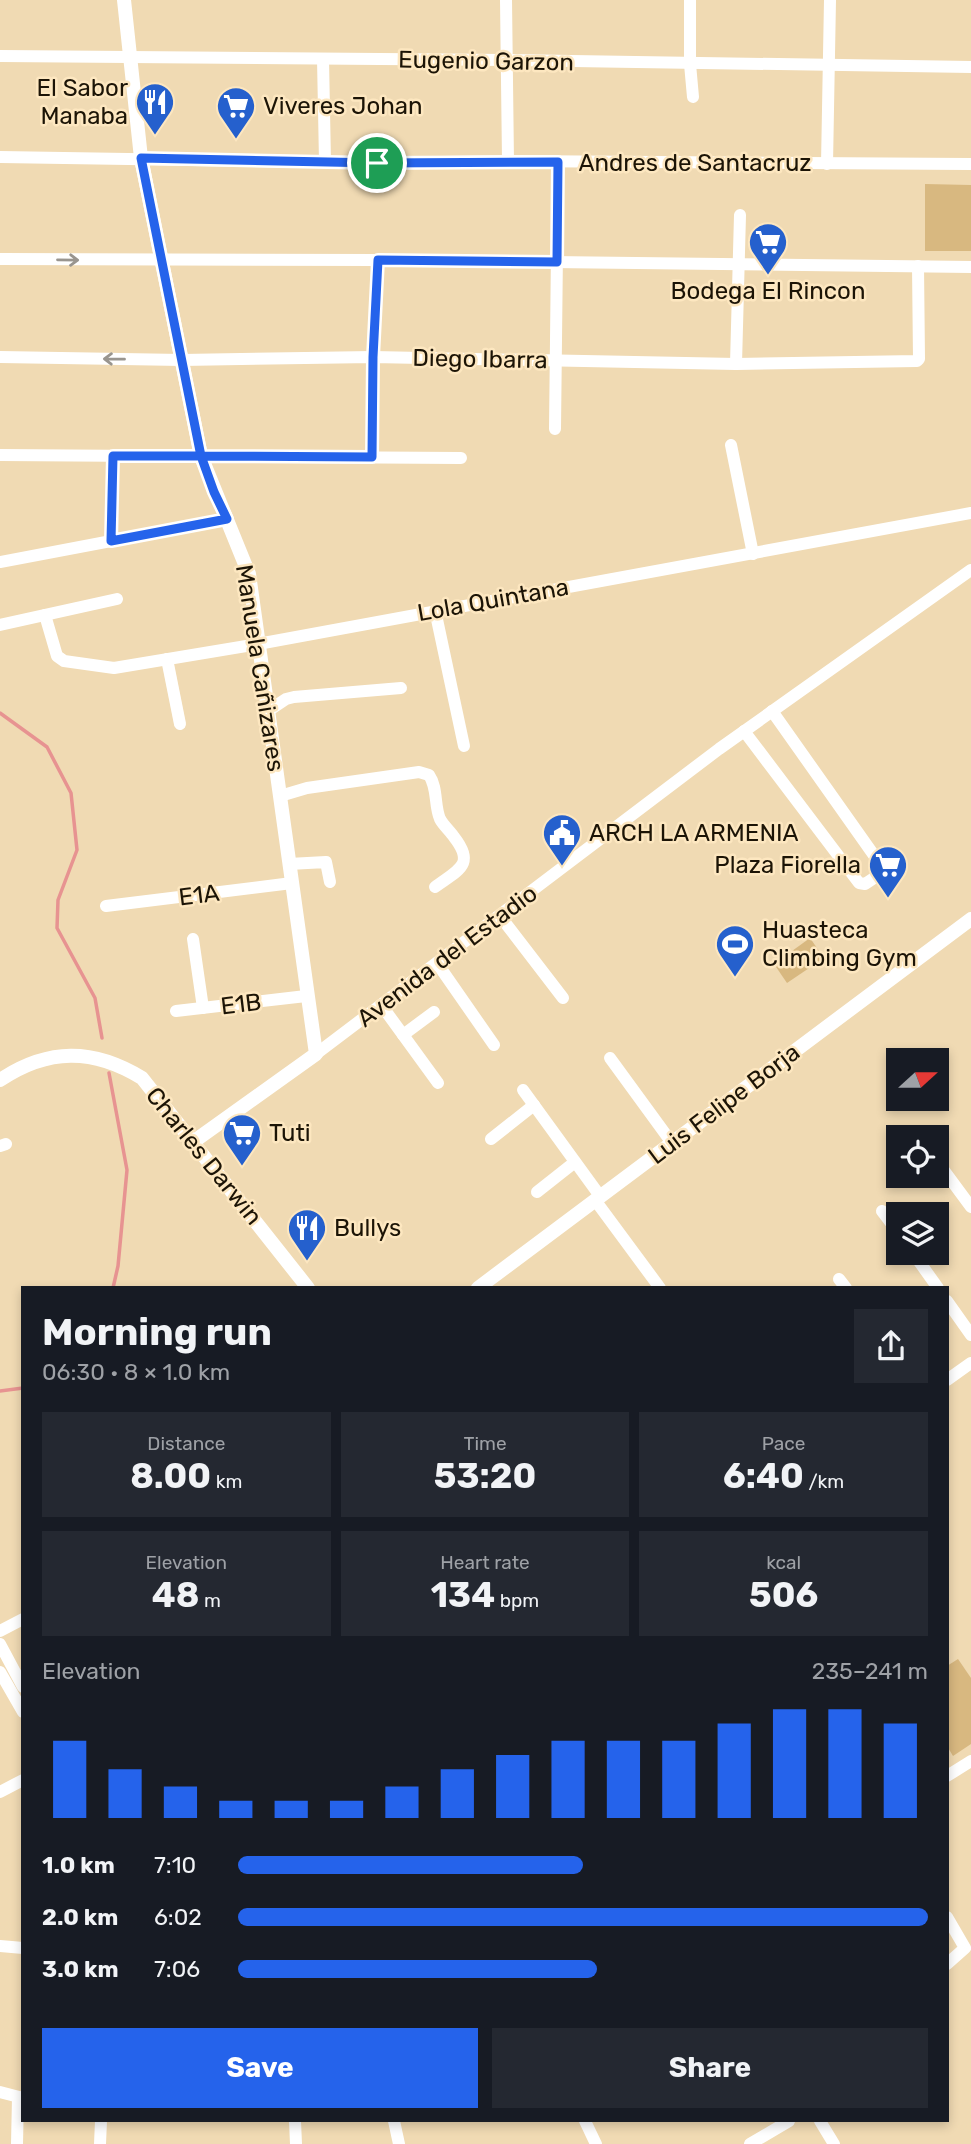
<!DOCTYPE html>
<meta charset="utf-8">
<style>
body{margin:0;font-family:Rubik,sans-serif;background:#242831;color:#f1f3f6;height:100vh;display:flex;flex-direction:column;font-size:26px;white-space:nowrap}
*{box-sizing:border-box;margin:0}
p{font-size:23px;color:#9ea1a6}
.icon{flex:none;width:38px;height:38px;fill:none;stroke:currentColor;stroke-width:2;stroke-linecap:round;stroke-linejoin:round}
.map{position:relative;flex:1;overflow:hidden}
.drawer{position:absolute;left:21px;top:1286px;width:928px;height:836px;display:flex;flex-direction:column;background:#171b24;border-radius:0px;box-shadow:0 4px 10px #0003}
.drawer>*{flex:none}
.needle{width:46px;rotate:69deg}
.controls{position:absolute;left:886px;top:1048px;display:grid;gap:14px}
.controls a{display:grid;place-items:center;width:63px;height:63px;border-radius:0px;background:#171b24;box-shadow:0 4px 10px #0003;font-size:35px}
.pin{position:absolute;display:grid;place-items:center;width:60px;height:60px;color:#fff;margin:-30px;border:4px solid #fff;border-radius:50%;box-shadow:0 2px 7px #0007}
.round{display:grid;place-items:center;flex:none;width:74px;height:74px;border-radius:0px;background:#242831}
.headline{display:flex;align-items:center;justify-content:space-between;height:119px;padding:0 21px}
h1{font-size:38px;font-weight:700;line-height:52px}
.stats{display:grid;grid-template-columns:repeat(3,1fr);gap:10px;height:119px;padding:7px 21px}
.stats div{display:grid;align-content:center;border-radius:0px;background:#242831;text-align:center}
.stats b{font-size:35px;font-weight:700}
.stats small{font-size:19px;font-weight:400}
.stats p{font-size:19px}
.chart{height:196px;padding:14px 21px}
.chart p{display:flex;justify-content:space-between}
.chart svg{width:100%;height:126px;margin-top:7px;stroke:#2563eb;stroke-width:6}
.cta{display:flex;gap:14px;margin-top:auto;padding:14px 21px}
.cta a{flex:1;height:80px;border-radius:0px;background:#2563eb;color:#fff;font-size:28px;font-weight:700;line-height:80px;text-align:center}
.cta a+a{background:#242831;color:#f1f3f6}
ul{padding:0 21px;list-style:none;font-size:23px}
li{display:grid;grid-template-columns:112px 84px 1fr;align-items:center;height:52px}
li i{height:18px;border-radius:9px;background:#2563eb}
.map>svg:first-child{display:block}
</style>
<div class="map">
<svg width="971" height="2144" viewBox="0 0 971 2144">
<rect width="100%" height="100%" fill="#f0dab3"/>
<!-- green -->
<g fill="#d8b880">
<polygon points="925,184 971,185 971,251 925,251"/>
<polygon points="810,938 824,958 787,983 774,964"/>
<polygon points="958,1659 971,1678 971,1744 953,1756 947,1746 947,1666"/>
</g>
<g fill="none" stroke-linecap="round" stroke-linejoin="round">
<!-- stream -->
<g stroke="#e79391" stroke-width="3.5">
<polyline points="0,713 47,747 71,793 77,850 58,900 57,928 95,998 102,1038"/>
<polyline points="109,1073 127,1170 118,1266 113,1288"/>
<polyline points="0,1391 23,1388"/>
</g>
<!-- minor -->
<g stroke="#fff" stroke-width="12">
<polyline points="506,0 508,161"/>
<polyline points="690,0 690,64 693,97"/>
<polyline points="0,56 506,60 971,67"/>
<polyline points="323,59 325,162"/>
<polyline points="0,157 377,163 508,161 971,164"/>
<polyline points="827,164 830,0"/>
<polyline points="0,259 378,260 971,267"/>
<polyline points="0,357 182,360 373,357 736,364 917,361 919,359 918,266"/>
<polyline points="736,364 740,215"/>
<polyline points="555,429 558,162"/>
<polyline points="731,445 753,554"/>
<polyline points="0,455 461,458"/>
<polyline points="372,457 373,357 378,260"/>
<polyline points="111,541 113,456"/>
<polyline points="0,562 227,519"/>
<polyline points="435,610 464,746"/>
<polyline points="45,615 57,656 64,661 114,668 258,644 971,513"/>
<polyline points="0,625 117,599"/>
<polyline points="167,659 180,724"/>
<polyline points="268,711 286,699 294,697 401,688"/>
<polyline points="744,731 859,883 865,884 877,876 880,871 878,861 772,711"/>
<path d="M280 796 307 788 419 772 429 775C438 788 434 805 440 819 443 825 450 831 454 837 476 865 458 870 435 887"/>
<polyline points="289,864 326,862 330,882"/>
<polyline points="106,906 292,883"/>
<polyline points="500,916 563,998"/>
<polyline points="193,939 203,1008"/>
<polyline points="437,963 494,1045"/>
<polyline points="382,1006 438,1083"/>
<polyline points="176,1011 306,996"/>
<polyline points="403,1035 434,1012"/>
<polyline points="316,1054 719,749 971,570"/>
<polyline points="610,1058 672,1143"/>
<polyline points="523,1090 600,1196"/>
<polyline points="491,1139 534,1105"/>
<polyline points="0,1146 6,1144"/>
<polyline points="937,1161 971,1207"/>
<polyline points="537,1192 575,1162"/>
<polyline points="595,1200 660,1288"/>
<polyline points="882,1211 898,1232"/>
<polyline points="913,1253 938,1288"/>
<polyline points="839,1279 846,1288"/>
<polyline points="947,1301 971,1335"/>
<polyline points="947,1380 971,1363"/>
<polyline points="0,1631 23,1619"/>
<polyline points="0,1644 23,1687"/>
<polyline points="0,1672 23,1712"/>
<polyline points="947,1776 971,1761"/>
<polyline points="0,1792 23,1780"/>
<polyline points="947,1917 965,1948 947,1964"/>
<polyline points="0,1946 23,1948"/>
<polyline points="0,2092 23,2098"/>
<polyline points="295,2121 296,2144"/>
<polyline points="394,2121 399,2144"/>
<polyline points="585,2121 596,2144"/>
<polyline points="820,2121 834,2144"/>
<polyline points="17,2144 18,2097"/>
<polyline points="100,2144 101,2121"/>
<polyline points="750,2144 789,2121"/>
</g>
<!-- tertiary -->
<g stroke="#fff" stroke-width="14">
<polyline points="124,0 141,158 201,456 249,574 316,1054 193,1142"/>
<path d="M0 1080C48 1048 93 1048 142 1078L308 1288"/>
<polyline points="478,1288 971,919"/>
</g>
</g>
<!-- one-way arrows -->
<defs><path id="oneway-shaft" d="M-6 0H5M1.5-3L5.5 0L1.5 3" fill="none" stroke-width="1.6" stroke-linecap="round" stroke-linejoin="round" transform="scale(1.75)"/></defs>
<g stroke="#99958f">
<use href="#oneway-shaft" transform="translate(68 260) rotate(1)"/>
<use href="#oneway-shaft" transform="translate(114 359) rotate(-179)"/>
</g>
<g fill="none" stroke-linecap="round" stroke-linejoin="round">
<!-- route casing -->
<g stroke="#fff" stroke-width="14">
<polyline id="route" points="377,163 141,158 201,456 113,456 111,541 227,519 214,492 201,456 372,457 373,357 378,260 557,262 558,162 377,163"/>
</g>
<!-- route -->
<use href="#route" stroke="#2563eb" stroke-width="9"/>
</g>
<!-- icons -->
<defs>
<g id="restaurant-pin" transform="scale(2.0125)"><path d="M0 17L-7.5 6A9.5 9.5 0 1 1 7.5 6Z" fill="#2560cd" stroke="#fde7c0"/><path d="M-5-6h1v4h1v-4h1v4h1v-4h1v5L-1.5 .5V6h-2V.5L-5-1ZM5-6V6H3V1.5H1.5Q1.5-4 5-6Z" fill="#fff"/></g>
<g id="supermarket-pin" transform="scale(2.0125)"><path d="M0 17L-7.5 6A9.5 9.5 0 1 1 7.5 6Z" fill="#2560cd" stroke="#fde7c0"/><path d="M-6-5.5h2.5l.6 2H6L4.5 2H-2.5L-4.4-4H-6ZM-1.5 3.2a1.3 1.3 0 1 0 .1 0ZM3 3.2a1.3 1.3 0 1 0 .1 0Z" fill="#fff"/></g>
<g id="civic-pin" transform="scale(2.0125)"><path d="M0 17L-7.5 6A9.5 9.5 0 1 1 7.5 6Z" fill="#2560cd" stroke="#fde7c0"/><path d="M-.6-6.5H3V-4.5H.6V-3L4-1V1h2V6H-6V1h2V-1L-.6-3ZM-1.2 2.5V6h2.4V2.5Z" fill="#fff"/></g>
<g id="stadium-pin" transform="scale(2.0125)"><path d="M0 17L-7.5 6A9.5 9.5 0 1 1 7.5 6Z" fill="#2560cd" stroke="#fde7c0"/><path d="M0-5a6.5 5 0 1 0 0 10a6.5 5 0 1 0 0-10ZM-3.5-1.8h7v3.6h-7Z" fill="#fff"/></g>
</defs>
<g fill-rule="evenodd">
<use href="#restaurant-pin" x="155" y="102"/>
<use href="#supermarket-pin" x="236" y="106"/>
<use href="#supermarket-pin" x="768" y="242"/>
<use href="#civic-pin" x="562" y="833"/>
<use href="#supermarket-pin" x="888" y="865"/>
<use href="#stadium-pin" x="735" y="944"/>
<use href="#supermarket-pin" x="242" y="1133"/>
<use href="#restaurant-pin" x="307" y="1228"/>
</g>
<g text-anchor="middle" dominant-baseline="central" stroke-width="5" stroke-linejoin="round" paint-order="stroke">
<!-- street labels -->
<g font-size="24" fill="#1c1406" stroke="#fde7c0">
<text transform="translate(486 61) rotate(1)">Eugenio Garzon</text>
<text x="695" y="163">Andres de Santacruz</text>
<text transform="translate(480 359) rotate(1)">Diego Ibarra</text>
<text transform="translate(493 600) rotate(-10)">Lola Quintana</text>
<text transform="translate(260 668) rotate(81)">Manuela Cañizares</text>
<text transform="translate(199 895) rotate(-7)">E1A</text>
<text transform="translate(447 956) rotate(-37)">Avenida del Estadio</text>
<text transform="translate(241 1004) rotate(-7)">E1B</text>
<text transform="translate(724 1104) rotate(-37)">Luis Felipe Borja</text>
<text transform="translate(204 1156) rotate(51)">Charles Darwin</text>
</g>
<!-- poi labels -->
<g font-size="24" fill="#1c1406" stroke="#fde7c0" text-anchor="start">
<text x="128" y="88" text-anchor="end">El Sabor<tspan x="128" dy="28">Manaba</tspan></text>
<text x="263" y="106">Viveres Johan</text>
<text x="768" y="291" text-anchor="middle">Bodega El Rincon</text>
<text x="589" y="833">ARCH LA ARMENIA</text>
<text x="861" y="865" text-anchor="end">Plaza Fiorella</text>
<text x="762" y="930">Huasteca<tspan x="762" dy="28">Climbing Gym</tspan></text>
<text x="269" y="1133">Tuti</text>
<text x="334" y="1228">Bullys</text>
</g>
</g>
</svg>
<div class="controls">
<a><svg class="needle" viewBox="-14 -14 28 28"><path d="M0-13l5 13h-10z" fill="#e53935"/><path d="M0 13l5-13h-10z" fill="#9ea1a6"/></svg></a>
<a><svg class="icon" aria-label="locate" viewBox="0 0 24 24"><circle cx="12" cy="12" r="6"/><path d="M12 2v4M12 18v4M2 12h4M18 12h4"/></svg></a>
<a><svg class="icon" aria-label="layers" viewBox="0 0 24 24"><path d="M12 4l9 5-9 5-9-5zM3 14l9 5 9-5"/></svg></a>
</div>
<div class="pin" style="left:377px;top:163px;background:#1e9e55"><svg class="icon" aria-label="arrive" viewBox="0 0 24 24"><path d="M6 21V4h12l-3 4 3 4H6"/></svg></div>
<section class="drawer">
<div class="headline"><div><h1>Morning run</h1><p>06:30 · 8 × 1.0 km</p></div><a class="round"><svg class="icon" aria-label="share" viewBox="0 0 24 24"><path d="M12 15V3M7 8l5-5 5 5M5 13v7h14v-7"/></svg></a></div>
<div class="stats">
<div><p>Distance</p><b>8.00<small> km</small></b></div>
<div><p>Time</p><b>53:20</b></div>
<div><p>Pace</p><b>6:40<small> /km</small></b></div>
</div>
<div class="stats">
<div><p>Elevation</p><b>48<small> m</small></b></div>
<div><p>Heart rate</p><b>134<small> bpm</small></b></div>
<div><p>kcal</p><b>506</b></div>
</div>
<div class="chart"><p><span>Elevation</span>235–241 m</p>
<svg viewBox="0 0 160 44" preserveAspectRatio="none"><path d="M5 44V17M15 44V27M25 44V33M35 44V38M45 44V38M55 44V38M65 44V33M75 44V27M85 44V22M95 44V17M105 44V17M115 44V17M125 44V11M135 44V6M145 44V6M155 44V11"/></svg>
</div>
<ul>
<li><b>1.0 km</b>7:10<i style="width:50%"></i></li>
<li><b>2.0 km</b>6:02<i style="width:100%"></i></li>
<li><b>3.0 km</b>7:06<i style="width:52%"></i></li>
</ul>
<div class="cta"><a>Save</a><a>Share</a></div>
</section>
</div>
